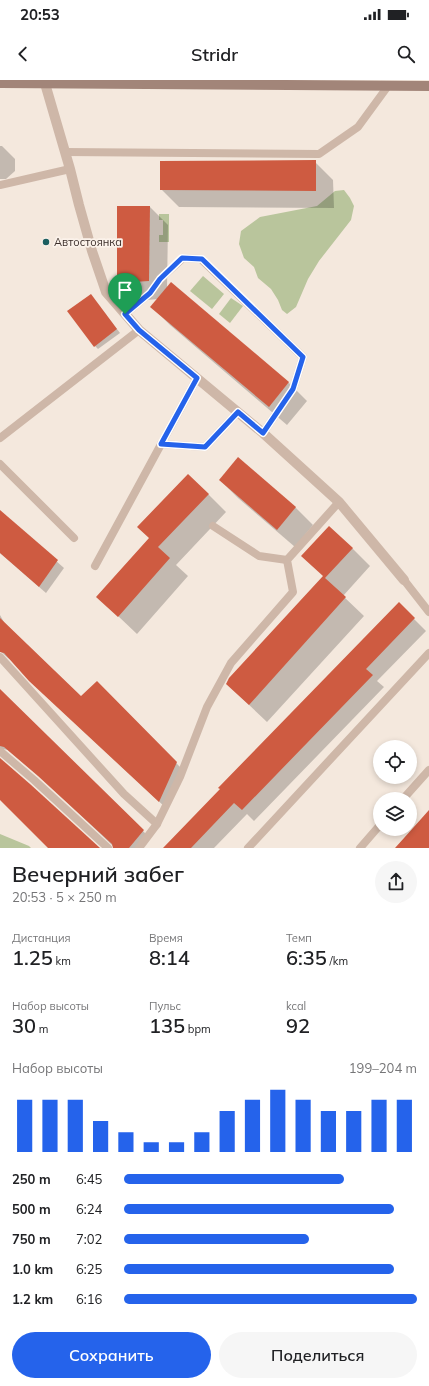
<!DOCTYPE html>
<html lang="ru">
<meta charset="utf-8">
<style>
body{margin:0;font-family:Mulish,sans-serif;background:#f6f6f6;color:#202124;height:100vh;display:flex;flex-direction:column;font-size:15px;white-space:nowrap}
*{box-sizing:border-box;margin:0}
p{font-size:13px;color:#757577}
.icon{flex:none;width:22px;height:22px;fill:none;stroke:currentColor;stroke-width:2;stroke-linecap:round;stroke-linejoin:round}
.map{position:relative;height:768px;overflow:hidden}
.side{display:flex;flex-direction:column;background:#fff;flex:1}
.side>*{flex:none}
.tools{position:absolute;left:373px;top:660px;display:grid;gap:8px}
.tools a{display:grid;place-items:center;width:44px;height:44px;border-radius:50%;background:#fff;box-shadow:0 2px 6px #0003;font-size:20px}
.pin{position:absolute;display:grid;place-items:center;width:34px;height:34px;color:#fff;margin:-41px -17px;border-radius:50% 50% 50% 0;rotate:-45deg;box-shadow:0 0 4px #0007}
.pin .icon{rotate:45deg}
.round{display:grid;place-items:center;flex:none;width:42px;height:42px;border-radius:21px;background:#f6f6f6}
.head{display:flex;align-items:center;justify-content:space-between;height:68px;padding:0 12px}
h1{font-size:22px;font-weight:600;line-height:30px}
.stats{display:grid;grid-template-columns:repeat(3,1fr);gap:6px;height:68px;padding:4px 12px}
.stats div{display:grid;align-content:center}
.stats b{font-size:20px;font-weight:600}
.stats small{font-size:11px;font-weight:400}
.stats p{font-size:11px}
.chart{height:112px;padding:8px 12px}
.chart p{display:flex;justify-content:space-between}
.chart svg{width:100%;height:72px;margin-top:4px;stroke:#2563eb;stroke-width:6}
.cta{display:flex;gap:8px;margin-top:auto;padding:8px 12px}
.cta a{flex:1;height:46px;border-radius:24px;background:#2563eb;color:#fff;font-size:16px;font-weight:600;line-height:46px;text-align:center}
.cta a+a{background:#f6f6f6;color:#202124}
ul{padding:0 12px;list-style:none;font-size:13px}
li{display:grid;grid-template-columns:64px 48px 1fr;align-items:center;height:30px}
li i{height:10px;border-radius:5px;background:#2563eb}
.status{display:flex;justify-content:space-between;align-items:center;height:28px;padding:0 20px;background:#fff;direction:ltr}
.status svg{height:11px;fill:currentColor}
header{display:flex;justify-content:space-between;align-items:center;height:52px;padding:0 12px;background:#fff;font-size:18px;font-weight:600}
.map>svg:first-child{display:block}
</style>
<div class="status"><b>20:53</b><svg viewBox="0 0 49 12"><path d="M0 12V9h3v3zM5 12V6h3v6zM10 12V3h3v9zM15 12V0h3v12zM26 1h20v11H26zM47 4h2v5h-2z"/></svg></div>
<header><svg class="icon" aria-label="back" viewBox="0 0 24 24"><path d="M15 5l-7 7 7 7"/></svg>Stridr<svg class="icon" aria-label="search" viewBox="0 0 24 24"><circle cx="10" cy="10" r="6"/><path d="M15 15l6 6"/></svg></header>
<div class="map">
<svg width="429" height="768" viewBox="0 0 429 768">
<rect width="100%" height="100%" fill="#f4e8dd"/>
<!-- green -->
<g fill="#b9c59c">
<polygon points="344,110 350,118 354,126 351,140 319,181 308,199 296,227 287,234 282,230 278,220 271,209 258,198 254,187 244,178 239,164 241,151 260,137 317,126 335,111"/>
<polygon points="159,134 169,134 169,162 159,162 159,155 163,155 163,140 159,140"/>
<polygon points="203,196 224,214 212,229 190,211"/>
<polygon points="231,218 243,226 230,243 219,234"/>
<polygon points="0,754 29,766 31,768 0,768"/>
</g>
<!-- shadow -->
<g fill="#0003">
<polygon points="0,66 2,66 15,79 15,91 6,99 0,99"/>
<polygon points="315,82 333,100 334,128 179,127 161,109"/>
<polygon points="150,127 168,145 167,209 171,204 289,303 307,321 287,345 170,245 152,227 158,219 136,221 118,202"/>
<polygon points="94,219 120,253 98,269 95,266"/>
<polygon points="220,400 295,427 313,445 295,467 238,418"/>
<polygon points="208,414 226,432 176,485 188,496 137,554 98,517"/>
<polygon points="0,431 64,488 46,513 0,473"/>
<polygon points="352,468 370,486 343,516 364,536 267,642 227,604 324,497"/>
<polygon points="399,524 426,551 377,601 384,607 254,741 247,734 214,768 165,768"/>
<polygon points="0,535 5,544 81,618 97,603 183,690 166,728 38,608 11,580 8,578 0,571"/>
<polygon points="0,610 147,755 136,768 114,768 114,767 43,699 8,670 3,669 0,671"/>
</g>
<!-- building -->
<g fill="#ce5b41">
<polygon points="316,80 316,111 160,110 160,81"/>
<polygon points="117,126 150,126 149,201 117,203"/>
<polygon points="171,202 289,302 269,327 150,227"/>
<polygon points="91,214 117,249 94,267 67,231"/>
<polygon points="238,377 296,427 277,450 219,400"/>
<polygon points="188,394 209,414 158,467 170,478 118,537 96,517 149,458 137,447"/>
<polygon points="0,430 58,480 39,507 0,473"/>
<polygon points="329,446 353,468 325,498 346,517 249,625 226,604 229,598 323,496 301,476"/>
<polygon points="399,522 415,538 366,589 373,595 242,730 234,723 191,768 163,768 220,709 218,708"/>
<polygon points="0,538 81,616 97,601 177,682 159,722 29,601 4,573 0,572"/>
<polygon points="0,609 144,750 129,768 113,768 112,764 38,696 4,667 0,666"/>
<polygon points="0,678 30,704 100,768 48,768 0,720"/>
<polygon points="429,730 429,768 395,768 413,748"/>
</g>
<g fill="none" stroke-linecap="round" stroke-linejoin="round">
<!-- lane -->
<g stroke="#ceb7a8" stroke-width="8">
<polyline points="65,72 319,74 358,47 388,6"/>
<polyline points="0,105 70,89"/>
<polyline points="125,234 150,213 160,199 183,178 201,179 303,277 293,309 263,353"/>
<polyline points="0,358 139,250"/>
<polyline points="161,364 205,367 238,332"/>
<polyline points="0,384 74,458"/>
<polyline points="213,446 259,476 287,480"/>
<polyline points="95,486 197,298"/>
<polyline points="404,500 429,532"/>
<polyline points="0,577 124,714 157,744 180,697 207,627 231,583 293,512 287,480 339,422"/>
<polyline points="0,671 34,700 108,768"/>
<polyline points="403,719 429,690"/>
<polyline points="139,768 157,744"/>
<polyline points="248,768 429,573"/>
<polyline points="360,768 380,745"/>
</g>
<!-- street -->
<polyline stroke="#ceb7a8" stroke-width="10" points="44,0 70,89 79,125 92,171 106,212 139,250 263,353 339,422 404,500"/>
<!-- secondary -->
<polyline stroke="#a28579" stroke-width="10" points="0,3 429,6"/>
</g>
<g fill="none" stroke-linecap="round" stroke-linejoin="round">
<!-- route casing -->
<g stroke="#fff" stroke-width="8">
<polygon id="route" points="182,178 202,179 303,277 293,309 263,353 238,332 205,367 161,364 197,298 139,250 125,234 150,213 160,199"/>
</g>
<!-- route -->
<use href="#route" stroke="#2563eb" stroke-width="5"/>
</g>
<!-- markers -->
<circle fill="#1b5e5f" stroke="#fbf2ea" stroke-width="1.5" cx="46" cy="162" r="4"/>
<g text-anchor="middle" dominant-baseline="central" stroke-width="3.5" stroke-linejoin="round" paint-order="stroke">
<!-- poi labels -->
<g font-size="11" fill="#3a2d29" stroke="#fbf2ea" text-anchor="start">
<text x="54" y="162">Автостоянка</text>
</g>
</g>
</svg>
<div class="tools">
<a><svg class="icon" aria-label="locate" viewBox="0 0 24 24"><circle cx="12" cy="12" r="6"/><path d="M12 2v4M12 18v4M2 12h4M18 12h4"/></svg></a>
<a><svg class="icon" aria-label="layers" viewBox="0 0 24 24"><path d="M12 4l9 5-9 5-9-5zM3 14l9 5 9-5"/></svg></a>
</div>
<div class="pin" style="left:125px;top:234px;background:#1e9e55"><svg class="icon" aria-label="arrive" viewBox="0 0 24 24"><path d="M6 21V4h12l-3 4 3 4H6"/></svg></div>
</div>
<section class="side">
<div class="head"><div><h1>Вечерний забег</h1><p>20:53 · 5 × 250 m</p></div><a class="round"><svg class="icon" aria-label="share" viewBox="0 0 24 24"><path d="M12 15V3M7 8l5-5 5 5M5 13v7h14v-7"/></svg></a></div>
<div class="stats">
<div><p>Дистанция</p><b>1.25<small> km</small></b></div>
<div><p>Время</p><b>8:14</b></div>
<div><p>Темп</p><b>6:35<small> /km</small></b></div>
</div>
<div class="stats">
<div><p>Набор высоты</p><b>30<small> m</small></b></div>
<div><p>Пульс</p><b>135<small> bpm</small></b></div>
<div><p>kcal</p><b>92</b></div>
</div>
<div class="chart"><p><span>Набор высоты</span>199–204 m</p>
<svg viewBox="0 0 160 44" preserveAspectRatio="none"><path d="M5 44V12M15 44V12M25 44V12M35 44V25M45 44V32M55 44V38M65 44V38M75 44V32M85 44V19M95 44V12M105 44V6M115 44V12M125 44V19M135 44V19M145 44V12M155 44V12"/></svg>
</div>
<ul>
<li><b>250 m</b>6:45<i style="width:75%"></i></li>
<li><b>500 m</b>6:24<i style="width:92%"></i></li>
<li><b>750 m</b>7:02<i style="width:63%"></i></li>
<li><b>1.0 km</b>6:25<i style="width:92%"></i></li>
<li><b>1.2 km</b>6:16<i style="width:100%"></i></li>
</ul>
<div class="cta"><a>Сохранить</a><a>Поделиться</a></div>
</section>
